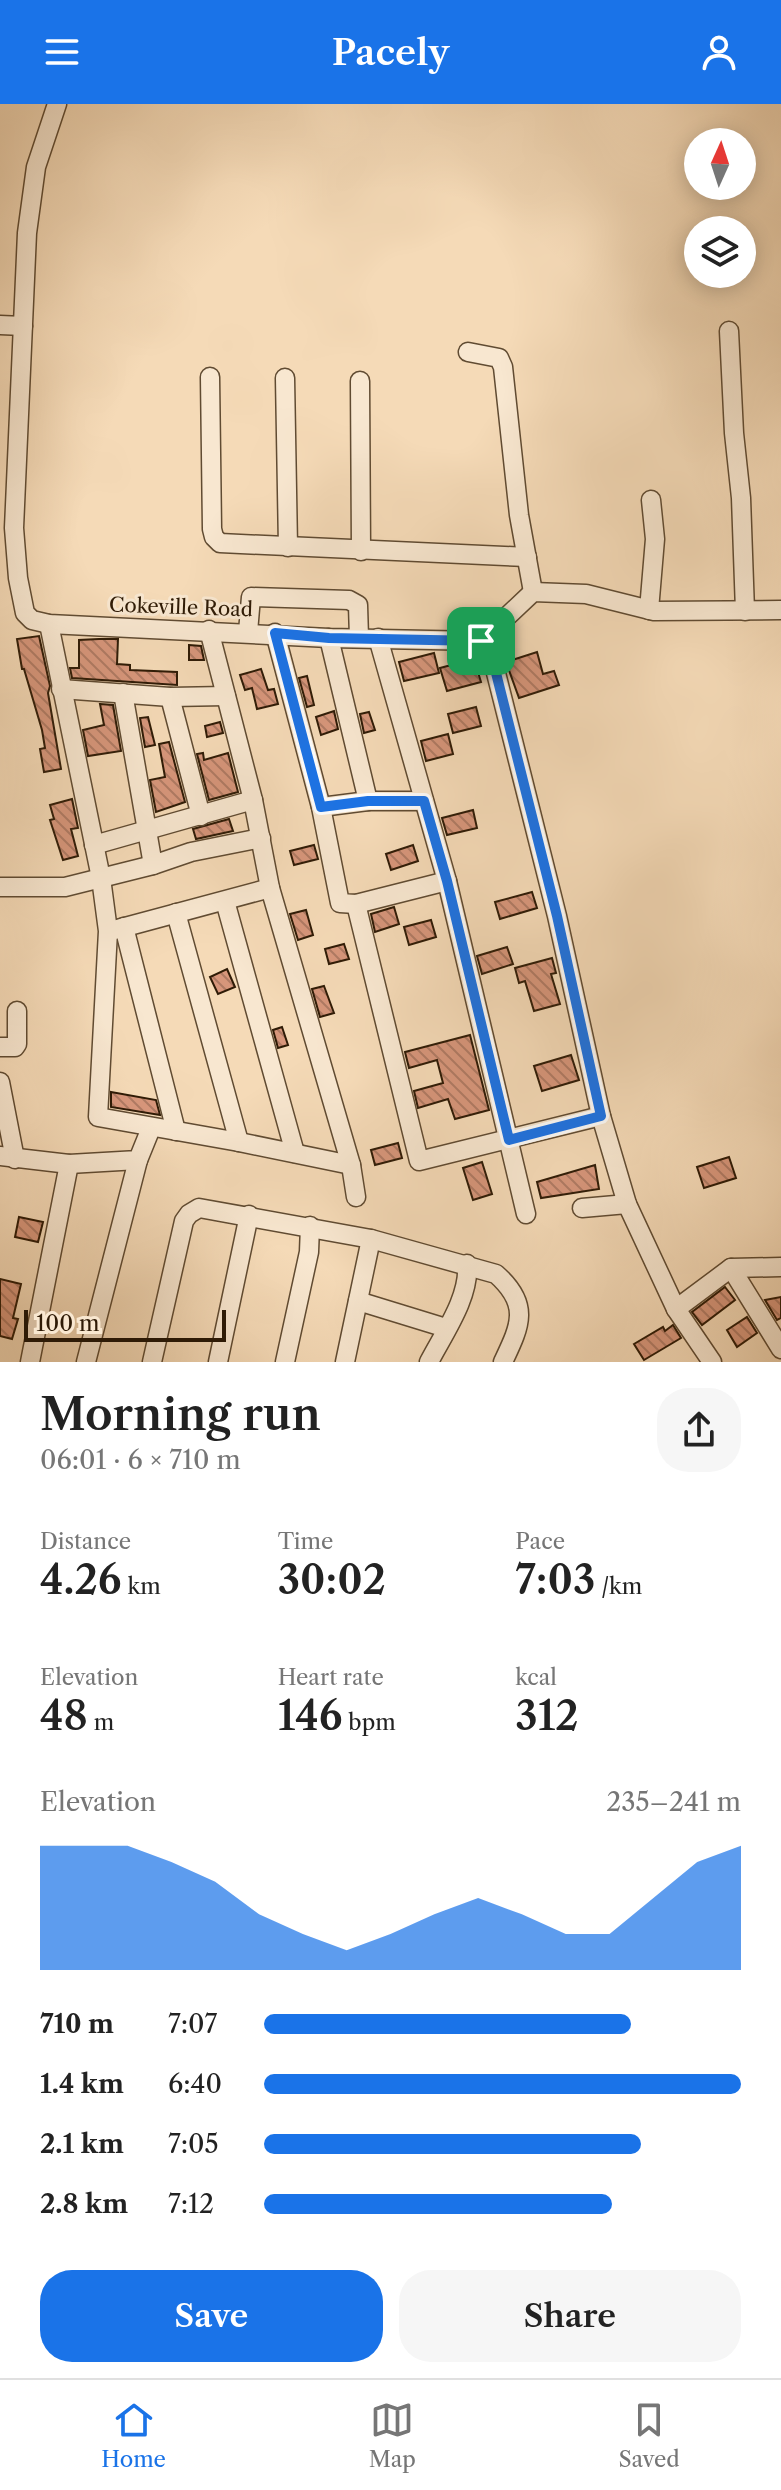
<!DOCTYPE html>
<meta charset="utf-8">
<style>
body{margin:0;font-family:"Libre Caslon Text",serif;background:#f6f6f6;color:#222;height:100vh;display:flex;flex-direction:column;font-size:30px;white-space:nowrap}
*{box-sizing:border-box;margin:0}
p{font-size:26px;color:#767676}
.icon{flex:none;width:44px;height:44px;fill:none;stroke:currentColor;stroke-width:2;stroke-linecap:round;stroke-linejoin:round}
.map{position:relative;height:1258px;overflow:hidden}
.details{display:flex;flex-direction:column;background:#fff;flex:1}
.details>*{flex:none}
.needle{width:52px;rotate:3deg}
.tools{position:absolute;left:684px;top:24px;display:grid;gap:16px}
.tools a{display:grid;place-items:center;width:72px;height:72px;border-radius:50%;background:#fff;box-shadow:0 4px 20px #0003;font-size:40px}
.scale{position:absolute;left:24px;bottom:20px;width:202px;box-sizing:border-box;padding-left:8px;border:4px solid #2f1b06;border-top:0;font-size:22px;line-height:28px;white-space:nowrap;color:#2f1b06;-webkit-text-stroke:6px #f8e7d0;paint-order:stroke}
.pin{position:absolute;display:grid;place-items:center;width:68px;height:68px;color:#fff;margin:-34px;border-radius:16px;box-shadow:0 4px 12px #0006}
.round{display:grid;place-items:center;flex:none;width:84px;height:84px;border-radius:32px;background:#f6f6f6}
.summary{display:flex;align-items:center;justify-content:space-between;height:136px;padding:0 40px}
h1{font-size:44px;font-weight:600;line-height:60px}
.figures{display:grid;grid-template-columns:repeat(3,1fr);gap:12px;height:136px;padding:8px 40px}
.figures div{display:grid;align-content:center}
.figures b{font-size:40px;font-weight:600}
.figures small{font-size:22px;font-weight:400}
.figures p{font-size:22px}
.chart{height:224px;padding:16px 40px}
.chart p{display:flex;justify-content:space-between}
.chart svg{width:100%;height:144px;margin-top:8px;fill:#1a73e8;opacity:.7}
.cta{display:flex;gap:16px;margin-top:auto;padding:16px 40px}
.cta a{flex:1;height:92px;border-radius:32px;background:#1a73e8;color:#fff;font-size:32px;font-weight:600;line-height:92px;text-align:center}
.cta a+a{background:#f6f6f6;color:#222}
ul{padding:0 40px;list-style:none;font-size:26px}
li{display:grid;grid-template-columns:128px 96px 1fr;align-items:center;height:60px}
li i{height:20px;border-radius:10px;background:#1a73e8}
header{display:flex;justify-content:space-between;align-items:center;height:104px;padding:0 40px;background:#1a73e8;color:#fff;font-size:36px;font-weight:600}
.tab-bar{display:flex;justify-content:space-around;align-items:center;height:112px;border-top:2px solid #e0e0e0;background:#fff;font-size:22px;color:#767676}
.tab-bar a{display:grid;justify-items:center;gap:4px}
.tab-bar .current{color:#1a73e8}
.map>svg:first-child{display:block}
</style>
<header><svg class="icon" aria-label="menu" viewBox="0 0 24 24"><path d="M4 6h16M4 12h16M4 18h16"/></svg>Pacely<svg class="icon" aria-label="person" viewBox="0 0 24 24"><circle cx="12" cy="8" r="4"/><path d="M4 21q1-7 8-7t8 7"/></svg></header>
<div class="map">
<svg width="781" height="1258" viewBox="0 0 781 1258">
<defs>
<pattern id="building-back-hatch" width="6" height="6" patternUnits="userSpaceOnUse" patternTransform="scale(2)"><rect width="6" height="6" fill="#d7967b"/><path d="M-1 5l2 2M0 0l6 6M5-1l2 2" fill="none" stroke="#af7a63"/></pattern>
</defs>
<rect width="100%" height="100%" fill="#f5dab7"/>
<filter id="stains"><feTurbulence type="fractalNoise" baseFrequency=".0025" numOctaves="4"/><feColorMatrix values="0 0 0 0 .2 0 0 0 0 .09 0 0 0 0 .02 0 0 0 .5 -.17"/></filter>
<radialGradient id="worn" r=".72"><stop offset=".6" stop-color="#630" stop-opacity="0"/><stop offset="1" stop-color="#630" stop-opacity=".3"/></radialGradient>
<!-- building -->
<g fill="url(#building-back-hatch)" stroke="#2f1b06" stroke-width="2">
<polygon points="39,532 50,582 48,589 61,665 44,668 40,645 45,644 42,626 24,565 22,565 17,535"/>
<polygon points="99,535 118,535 117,560 130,561 130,566 177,568 177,581 72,574 70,564 79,564 79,536"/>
<polygon points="189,541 201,542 204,556 189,556"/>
<polygon points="537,548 543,570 554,567 559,581 519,594 506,558"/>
<polygon points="434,549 439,569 404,577 399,558"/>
<polygon points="474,555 481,578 447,587 440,564"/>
<polygon points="261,565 268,586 274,585 278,600 257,605 252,584 245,586 240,571"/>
<polygon points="307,572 314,601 307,603 299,574"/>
<polygon points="100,600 113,601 121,647 88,652 83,626 104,621"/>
<polygon points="476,603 481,622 453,629 448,610"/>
<polygon points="334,607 338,625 321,631 316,613"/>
<polygon points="369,608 375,626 364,629 360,610"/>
<polygon points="148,613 155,641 145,643 140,614"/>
<polygon points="220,618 223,629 207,633 205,622"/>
<polygon points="448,630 453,650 426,657 421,637"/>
<polygon points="169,638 185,698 156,708 150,676 165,673 159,640"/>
<polygon points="203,649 204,656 228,649 238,688 209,696 197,650"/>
<polygon points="72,695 78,724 71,725 78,752 63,756 50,716 54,715 50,701"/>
<polygon points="473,706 477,724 447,731 442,714"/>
<polygon points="229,715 233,727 196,735 193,725"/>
<polygon points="314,741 318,755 294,761 290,747"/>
<polygon points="413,741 418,757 391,766 386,750"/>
<polygon points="532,788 537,804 500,815 495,798"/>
<polygon points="394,803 399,820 375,828 371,810"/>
<polygon points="306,806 313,831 298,836 290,810"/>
<polygon points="431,816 436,833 409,841 404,823"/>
<polygon points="344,840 349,855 329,860 325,845"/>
<polygon points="507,843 513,860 482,870 477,852"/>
<polygon points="552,854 556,869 551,870 560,900 534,907 525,877 519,879 515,864"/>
<polygon points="227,865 235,883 218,890 210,873"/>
<polygon points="324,882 334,909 320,913 312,885"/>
<polygon points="282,923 288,941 278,944 273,926"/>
<polygon points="470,931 489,1006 455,1015 448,995 418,1004 414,987 443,979 437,956 409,964 405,948"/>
<polygon points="571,951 579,976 542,987 534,962"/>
<polygon points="111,988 156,996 160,1011 111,1003"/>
<polygon points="398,1039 402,1054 375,1061 371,1046"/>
<polygon points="729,1053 736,1074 704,1084 697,1063"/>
<polygon points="482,1058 492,1090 473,1096 463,1064"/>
<polygon points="595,1061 599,1085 541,1094 537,1078"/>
<polygon points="19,1113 43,1118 38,1138 15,1133"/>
<polygon points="0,1175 21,1180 13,1214 18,1215 12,1235 0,1232"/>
<polygon points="725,1183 735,1196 702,1221 692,1208"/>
<polygon points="781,1193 781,1214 777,1216 765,1196"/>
<polygon points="747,1213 757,1229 737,1243 727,1226"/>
<polygon points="673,1221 681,1234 644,1256 634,1240 663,1223 665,1227"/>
</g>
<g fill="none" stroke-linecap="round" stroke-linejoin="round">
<!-- minor casing -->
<g stroke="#604b32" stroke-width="21">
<g id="minor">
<polyline points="57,0 36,63 27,129 14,424 18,474 25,509 32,516 49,520 329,534 481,537 491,549 557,812 601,1012 627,1100 676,1205 712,1258"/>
<polyline points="0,221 23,222"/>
<polyline points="729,227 734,329 741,394 745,507"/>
<polyline points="468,248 499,254 503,263 519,411 533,488"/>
<polyline points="210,273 212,425 214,433 220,439 527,453"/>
<polyline points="285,274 288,443"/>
<polyline points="360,277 361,447"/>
<polyline points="649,506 655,435 651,396"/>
<polyline points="49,520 101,774 108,827 98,1013 239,1038 351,1061"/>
<polyline points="209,526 253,696 270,784 351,1061 356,1093"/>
<polyline points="248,528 251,493 349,496 358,501 359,534"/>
<polyline points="275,529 321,703 340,799 356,800 447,777"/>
<polyline points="329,534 368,697"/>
<polyline points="378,534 447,777 526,1110"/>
<polyline points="481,537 533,488 586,490 654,507 781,506"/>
<polyline points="61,585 170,593 226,592"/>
<polyline points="123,589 153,761"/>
<polyline points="170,593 201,712"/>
<polyline points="321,703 368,697 424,697"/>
<polyline points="94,741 253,696"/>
<polyline points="0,783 65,783 153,761 191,748 261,734"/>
<polyline points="225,797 295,1049"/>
<polyline points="356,800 419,1057 601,1012"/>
<polyline points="176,809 239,1038"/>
<polyline points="124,823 176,1027"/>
<polyline points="114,826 270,784"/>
<polyline points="0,943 15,943 17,940 17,907"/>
<polyline points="0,978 15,1055"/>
<polyline points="0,1052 69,1060 138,1056 151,1024"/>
<polyline points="582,1104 627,1100"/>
<polyline points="731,1164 781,1245"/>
<polyline points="358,1197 446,1224"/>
<polyline points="676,1205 731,1164 781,1163"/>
<polyline points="30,1258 69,1060"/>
<polyline points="86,1258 138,1056"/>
<path d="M152 1258 184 1117 189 1110 199 1104 371 1135 496 1170C531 1201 520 1222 503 1258"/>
<polyline points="218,1258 249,1111"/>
<polyline points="285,1258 309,1148 310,1122"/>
<polyline points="345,1258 371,1135"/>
<path d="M429 1258C444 1229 470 1193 467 1160"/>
</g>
</g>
<!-- minor -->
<use href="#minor" stroke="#f8e7d0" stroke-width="18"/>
</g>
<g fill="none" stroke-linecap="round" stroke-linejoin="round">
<!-- route casing -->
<g stroke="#fff" stroke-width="16">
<polygon id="route" points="275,529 329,534 481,537 491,549 557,812 601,1012 509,1036 447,777 424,697 368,697 321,703"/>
</g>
<!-- route -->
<use href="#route" stroke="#1a73e8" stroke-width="10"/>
</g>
<g text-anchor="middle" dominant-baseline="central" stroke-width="6" stroke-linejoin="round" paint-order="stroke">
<!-- street labels -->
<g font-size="20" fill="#2f1b06" stroke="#f8e7d0">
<text transform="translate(181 503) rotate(2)">Cokeville Road</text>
</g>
</g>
<rect width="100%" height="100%" filter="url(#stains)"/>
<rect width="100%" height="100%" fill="url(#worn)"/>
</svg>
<div class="tools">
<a><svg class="needle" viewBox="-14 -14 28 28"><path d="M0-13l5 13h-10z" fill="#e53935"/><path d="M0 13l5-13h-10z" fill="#767676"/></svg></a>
<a><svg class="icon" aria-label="layers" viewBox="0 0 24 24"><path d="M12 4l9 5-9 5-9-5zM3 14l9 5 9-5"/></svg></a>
</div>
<div class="scale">100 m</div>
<div class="pin" style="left:481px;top:537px;background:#1e9e55"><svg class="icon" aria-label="arrive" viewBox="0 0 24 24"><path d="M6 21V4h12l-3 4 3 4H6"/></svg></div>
</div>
<section class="details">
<div class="summary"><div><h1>Morning run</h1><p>06:01 · 6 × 710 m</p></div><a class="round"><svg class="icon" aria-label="share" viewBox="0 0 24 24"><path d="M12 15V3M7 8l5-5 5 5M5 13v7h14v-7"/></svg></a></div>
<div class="figures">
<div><p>Distance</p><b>4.26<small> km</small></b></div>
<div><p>Time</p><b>30:02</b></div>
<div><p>Pace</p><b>7:03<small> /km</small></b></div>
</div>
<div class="figures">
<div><p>Elevation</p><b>48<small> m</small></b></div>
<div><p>Heart rate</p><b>146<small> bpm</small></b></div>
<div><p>kcal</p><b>312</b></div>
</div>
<div class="chart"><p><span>Elevation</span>235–241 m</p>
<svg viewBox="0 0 160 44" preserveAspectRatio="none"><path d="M0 44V6L10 6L20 6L30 11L40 17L50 27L60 33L70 38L80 33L90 27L100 22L110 27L120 33L130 33L140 22L150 11L160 6V44z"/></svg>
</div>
<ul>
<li><b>710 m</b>7:07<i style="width:77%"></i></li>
<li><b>1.4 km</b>6:40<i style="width:100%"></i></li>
<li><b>2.1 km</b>7:05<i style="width:79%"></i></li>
<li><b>2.8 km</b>7:12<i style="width:73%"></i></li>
</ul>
<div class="cta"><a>Save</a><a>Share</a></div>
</section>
<nav class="tab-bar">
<a class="current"><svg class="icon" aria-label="home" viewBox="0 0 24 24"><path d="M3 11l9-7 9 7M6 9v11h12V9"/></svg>Home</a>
<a><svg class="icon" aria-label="map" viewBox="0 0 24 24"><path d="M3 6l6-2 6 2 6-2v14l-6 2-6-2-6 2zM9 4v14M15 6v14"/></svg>Map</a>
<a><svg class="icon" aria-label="saved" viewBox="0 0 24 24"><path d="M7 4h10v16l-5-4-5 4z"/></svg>Saved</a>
</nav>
